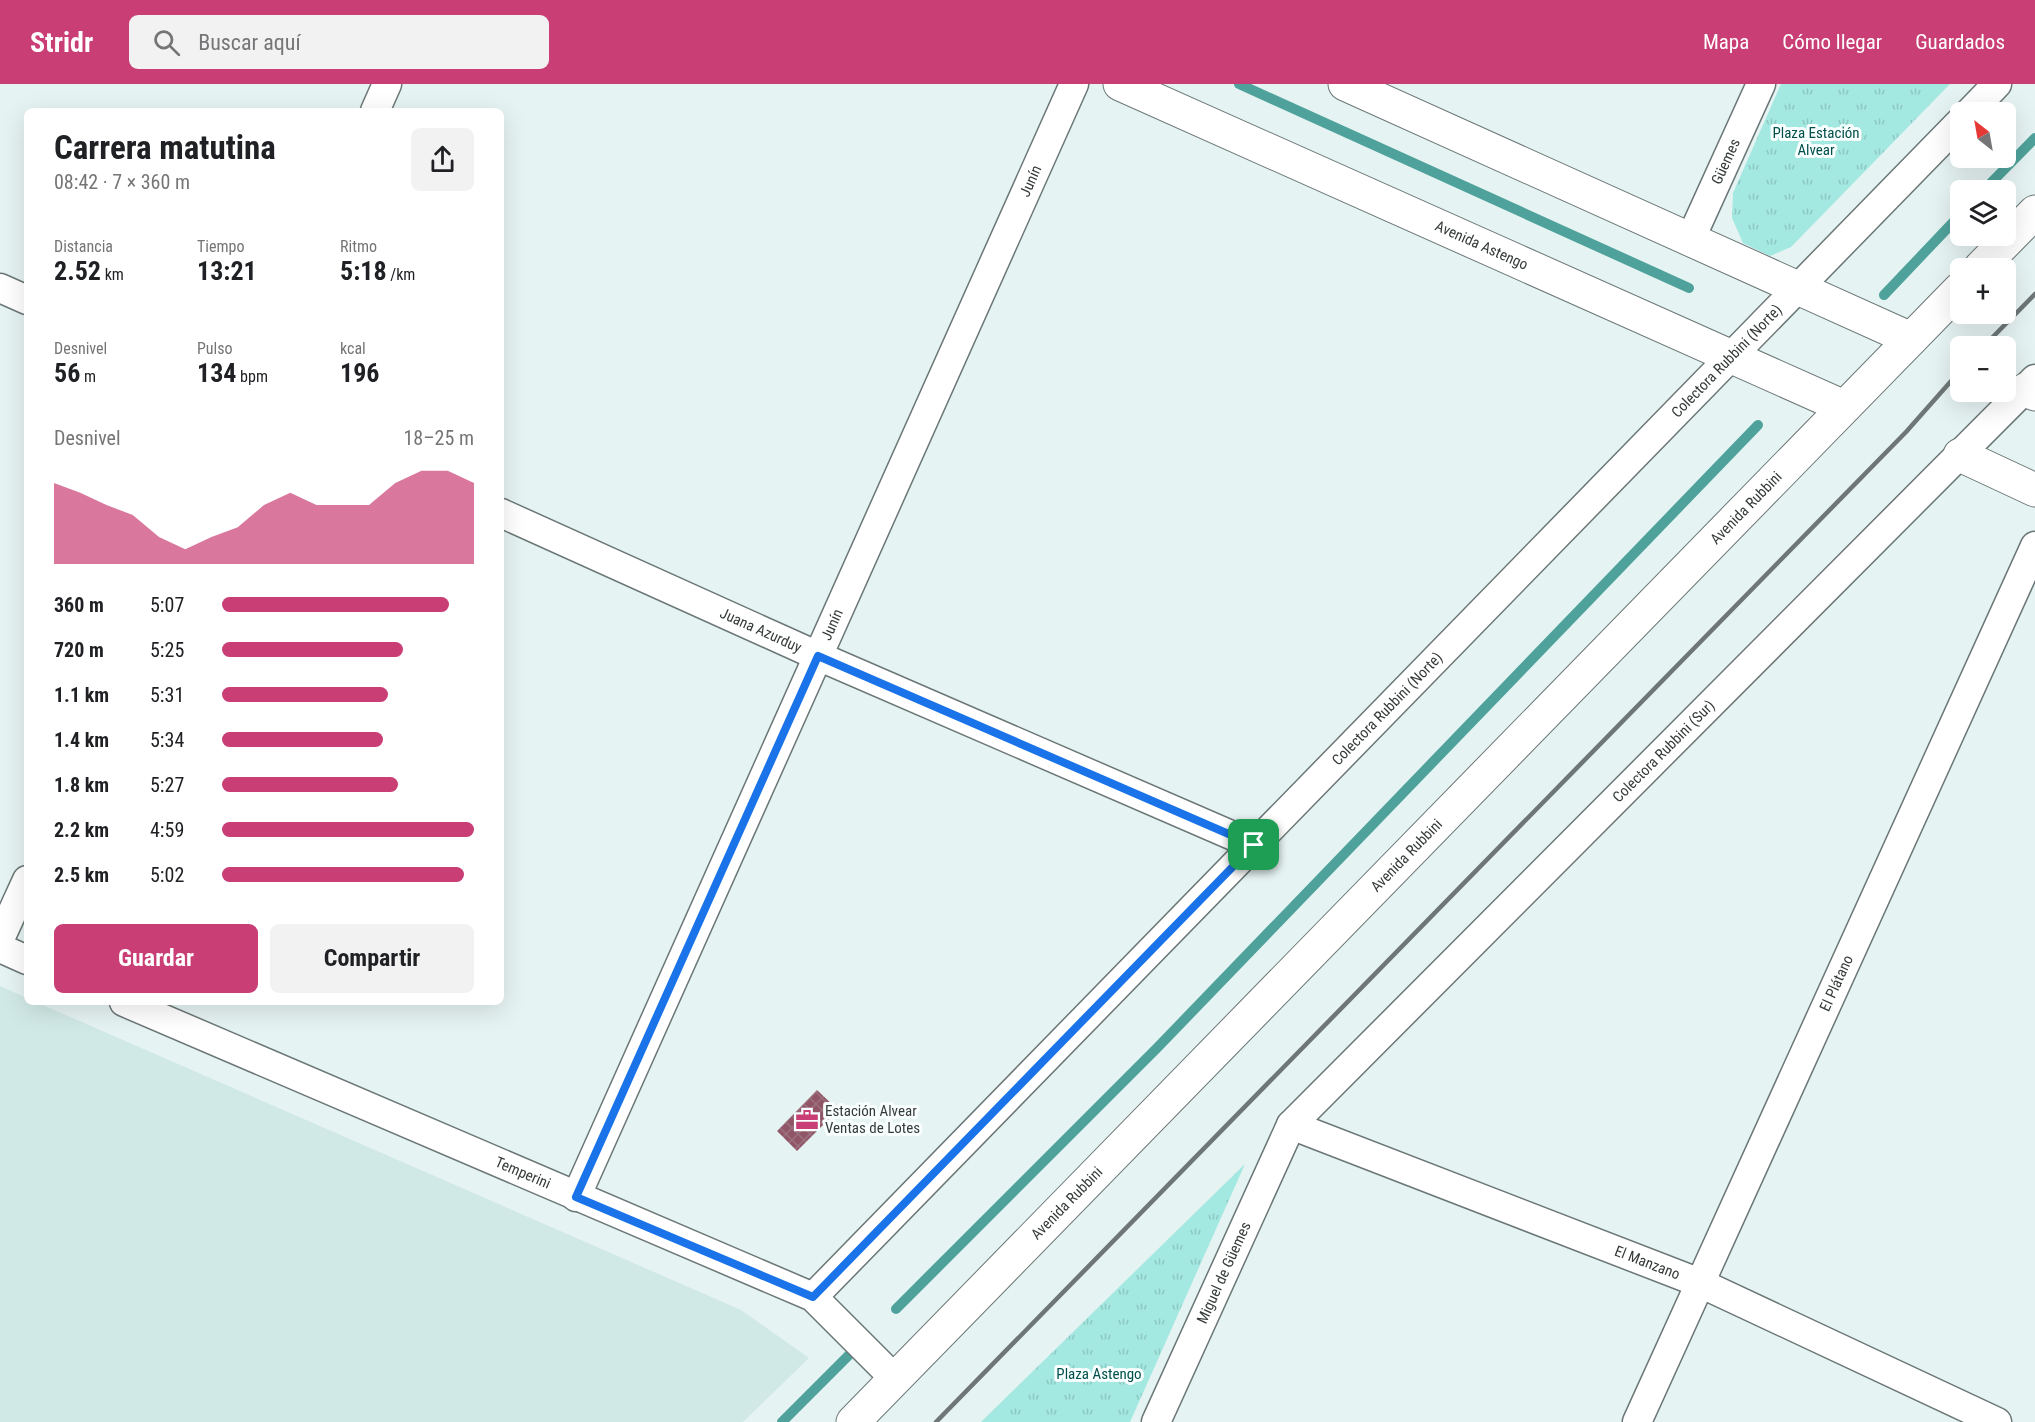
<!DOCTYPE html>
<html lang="es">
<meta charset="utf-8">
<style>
body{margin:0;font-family:"Roboto Condensed",sans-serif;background:#f2f2f2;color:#202124;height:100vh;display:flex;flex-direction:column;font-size:22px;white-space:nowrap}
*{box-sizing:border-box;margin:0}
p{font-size:20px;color:#757577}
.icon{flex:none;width:33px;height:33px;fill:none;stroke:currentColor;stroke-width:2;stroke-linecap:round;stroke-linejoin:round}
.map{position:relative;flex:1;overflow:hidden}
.side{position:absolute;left:24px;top:24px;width:480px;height:897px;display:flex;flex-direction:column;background:#fff;border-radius:9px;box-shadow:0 6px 24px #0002}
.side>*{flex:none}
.needle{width:39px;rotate:329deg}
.buttons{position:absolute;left:1950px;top:18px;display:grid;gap:12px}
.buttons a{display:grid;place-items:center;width:66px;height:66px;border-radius:9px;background:#fff;box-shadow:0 6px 24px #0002;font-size:30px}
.pin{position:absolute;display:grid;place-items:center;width:51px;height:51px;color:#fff;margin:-26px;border-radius:12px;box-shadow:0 3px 9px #0006}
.round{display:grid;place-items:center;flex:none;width:63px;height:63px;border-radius:9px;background:#f2f2f2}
.headline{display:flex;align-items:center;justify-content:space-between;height:102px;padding:0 30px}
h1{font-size:33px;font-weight:700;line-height:45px}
.metrics{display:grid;grid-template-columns:repeat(3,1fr);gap:9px;height:102px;padding:6px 30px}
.metrics div{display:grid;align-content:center}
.metrics b{font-size:26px;font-weight:700}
.metrics small{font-size:16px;font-weight:400}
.metrics p{font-size:16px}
.chart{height:168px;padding:12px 30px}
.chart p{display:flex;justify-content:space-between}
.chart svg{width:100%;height:108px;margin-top:6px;fill:#c93e75;opacity:.7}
.action{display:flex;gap:12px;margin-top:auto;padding:12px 30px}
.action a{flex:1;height:69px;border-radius:9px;background:#c93e75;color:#fff;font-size:24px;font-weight:700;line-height:69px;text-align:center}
.action a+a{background:#f2f2f2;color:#202124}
ul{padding:0 30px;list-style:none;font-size:20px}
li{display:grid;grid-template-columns:96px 72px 1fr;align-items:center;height:45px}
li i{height:15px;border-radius:8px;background:#c93e75}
header{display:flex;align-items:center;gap:36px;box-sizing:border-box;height:84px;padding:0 30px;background:#c93e75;color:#fff}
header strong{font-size:28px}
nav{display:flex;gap:33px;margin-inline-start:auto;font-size:21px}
.search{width:420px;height:54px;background:#f2f2f2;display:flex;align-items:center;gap:15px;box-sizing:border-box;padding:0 21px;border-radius:9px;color:#757577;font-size:22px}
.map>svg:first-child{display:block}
</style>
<header>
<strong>Stridr</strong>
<div class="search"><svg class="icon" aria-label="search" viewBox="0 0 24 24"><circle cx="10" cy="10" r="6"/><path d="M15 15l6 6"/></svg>Buscar aquí</div>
<nav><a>Mapa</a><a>Cómo llegar</a><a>Guardados</a></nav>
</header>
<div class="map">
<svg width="2035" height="1338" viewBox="0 0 2035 1338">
<defs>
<pattern id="park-tufts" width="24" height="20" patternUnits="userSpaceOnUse" patternTransform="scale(1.5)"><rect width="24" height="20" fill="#a3e8e1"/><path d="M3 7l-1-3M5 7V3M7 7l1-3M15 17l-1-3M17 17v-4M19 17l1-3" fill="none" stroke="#8dc8c2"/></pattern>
<pattern id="building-cross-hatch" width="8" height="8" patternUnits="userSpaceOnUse" patternTransform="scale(1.5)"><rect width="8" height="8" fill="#905567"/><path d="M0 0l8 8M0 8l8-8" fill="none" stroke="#9c717e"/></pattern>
</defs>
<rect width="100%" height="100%" fill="#e5f3f2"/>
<!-- built -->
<polygon fill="#d1e9e6" points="0,902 27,914 27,918 36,918 741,1226 809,1274 743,1338 0,1338"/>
<!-- park -->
<g fill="url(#park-tufts)">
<polygon points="1781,0 1950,0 1791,163 1770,172 1743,159 1732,134 1733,109"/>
<polygon points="1245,1080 1130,1338 981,1338"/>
</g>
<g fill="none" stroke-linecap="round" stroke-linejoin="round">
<!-- stream -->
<g stroke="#4fa29b" stroke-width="10">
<polyline points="1239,0 1689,204"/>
<polyline points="1984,106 2035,54"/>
<polyline points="1884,211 1960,131"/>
<polyline points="896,1225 1157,964 1758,341"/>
<polyline points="782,1338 853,1267"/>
</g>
</g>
<!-- building -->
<polygon fill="url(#building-cross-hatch)" points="817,1006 838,1026 797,1067 777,1047"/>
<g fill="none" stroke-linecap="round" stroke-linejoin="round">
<!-- street casing -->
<g stroke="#6b7776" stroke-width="31">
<g id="street">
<polyline points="375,27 387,0"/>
<polyline points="1970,28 1997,0"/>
<path id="s1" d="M1691 154 1761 0"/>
<polyline points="0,204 27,216"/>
<path id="s2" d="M501 429 818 572 1254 761"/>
<polyline points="0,855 27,796"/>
<polyline points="0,864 27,876"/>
<path id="s3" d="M124 918 813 1213 895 1295"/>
<path id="s4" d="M1291 1041 1700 1199 1997 1338"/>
<path id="s5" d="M576 1113 1074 0"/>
<path id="s6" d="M813 1213 1960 38"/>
<path id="s7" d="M1156 1338 1291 1041 2035 295"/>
<path id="s8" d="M1637 1338 2035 462"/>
</g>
</g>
<!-- secondary casing -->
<g stroke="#6b7776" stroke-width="35">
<g id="secondary">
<path id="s9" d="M1120 0 1844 323"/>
<polyline points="1345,0 1911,255"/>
<polyline points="1980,184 2035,128"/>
<polyline points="2025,306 2035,310"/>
<polyline points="1960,371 2035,406"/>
<path id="s10" d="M853 1338 1960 205"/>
</g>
</g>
<!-- street -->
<use href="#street" stroke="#fff" stroke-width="28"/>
<!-- secondary -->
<use href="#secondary" stroke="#fff" stroke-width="33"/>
<!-- rail -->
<g stroke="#6e7776" stroke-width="4.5">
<polyline points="1984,262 2035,210"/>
<polyline points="936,1338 1906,348 1960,287"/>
</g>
</g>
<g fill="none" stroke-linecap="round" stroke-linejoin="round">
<!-- route casing -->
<g stroke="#fff" stroke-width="12">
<polygon id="route" points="818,572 1254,761 813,1213 576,1113"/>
</g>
<!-- route -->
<use href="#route" stroke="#1a73e8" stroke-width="8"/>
</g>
<!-- icons -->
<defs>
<g id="office-bare" transform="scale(1.8)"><path d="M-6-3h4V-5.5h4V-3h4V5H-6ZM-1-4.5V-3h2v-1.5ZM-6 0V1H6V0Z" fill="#c93e75" stroke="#f9fffe" stroke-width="2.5" paint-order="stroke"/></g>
</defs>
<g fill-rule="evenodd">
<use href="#office-bare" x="807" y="1036"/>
</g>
<g text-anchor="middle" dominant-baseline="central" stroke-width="6" stroke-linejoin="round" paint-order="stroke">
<!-- park labels -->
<g font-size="15" fill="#004f4a" stroke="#f9fffe">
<text x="1816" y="49">Plaza Estación<tspan x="1816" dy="17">Alvear</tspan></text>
<text x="1099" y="1290">Plaza Astengo</text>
</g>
<!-- street labels -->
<g font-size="15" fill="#353b3a" stroke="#f9fffe">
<text stroke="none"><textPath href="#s1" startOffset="84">Güemes</textPath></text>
<text stroke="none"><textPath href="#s5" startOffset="1113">Junín</textPath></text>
<text stroke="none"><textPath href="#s9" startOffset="396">Avenida Astengo</textPath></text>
<text stroke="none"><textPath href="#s6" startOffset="1308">Colectora Rubbini (Norte)</textPath></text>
<text stroke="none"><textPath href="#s10" startOffset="1278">Avenida Rubbini</textPath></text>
<text stroke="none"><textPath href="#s5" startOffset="627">Junín</textPath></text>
<text stroke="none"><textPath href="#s2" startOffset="285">Juana Azurduy</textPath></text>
<text stroke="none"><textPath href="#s6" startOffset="822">Colectora Rubbini (Norte)</textPath></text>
<text stroke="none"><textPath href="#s7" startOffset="854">Colectora Rubbini (Sur)</textPath></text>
<text stroke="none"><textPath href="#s10" startOffset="792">Avenida Rubbini</textPath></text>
<text stroke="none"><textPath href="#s8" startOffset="482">El Plátano</textPath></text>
<text stroke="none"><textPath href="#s3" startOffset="434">Temperini</textPath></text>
<text stroke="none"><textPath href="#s10" startOffset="306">Avenida Rubbini</textPath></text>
<text stroke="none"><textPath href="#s4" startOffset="382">El Manzano</textPath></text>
<text stroke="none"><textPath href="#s7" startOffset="164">Miguel de Güemes</textPath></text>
</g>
<!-- poi labels -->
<g font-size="15" fill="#353b3a" stroke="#f9fffe" text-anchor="start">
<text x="825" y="1027">Estación Alvear<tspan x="825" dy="17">Ventas de Lotes</tspan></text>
</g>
</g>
</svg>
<div class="buttons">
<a><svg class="needle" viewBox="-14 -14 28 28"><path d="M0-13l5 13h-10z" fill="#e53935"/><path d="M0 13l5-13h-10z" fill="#757577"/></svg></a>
<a><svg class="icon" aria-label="layers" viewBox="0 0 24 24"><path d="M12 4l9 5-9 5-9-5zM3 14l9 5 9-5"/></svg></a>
<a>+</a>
<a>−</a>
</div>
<div class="pin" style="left:1254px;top:761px;background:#1e9e55"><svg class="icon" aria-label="arrive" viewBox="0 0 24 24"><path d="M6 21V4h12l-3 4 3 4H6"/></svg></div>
<section class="side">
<div class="headline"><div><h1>Carrera matutina</h1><p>08:42 · 7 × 360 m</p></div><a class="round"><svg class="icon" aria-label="share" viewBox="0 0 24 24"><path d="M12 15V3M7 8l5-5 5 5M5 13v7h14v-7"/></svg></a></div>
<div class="metrics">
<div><p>Distancia</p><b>2.52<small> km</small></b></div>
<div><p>Tiempo</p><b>13:21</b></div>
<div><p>Ritmo</p><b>5:18<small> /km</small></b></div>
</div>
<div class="metrics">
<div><p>Desnivel</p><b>56<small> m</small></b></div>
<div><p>Pulso</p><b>134<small> bpm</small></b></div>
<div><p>kcal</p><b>196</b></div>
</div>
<div class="chart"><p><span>Desnivel</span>18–25 m</p>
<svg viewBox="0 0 160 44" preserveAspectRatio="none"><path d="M0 44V11L10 15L20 20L30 24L40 33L50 38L60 33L70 29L80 20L90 15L100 20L110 20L120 20L130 11L140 6L150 6L160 11V44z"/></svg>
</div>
<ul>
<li><b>360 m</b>5:07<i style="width:90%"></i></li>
<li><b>720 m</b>5:25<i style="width:72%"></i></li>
<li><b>1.1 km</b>5:31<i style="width:66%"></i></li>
<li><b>1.4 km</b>5:34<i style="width:64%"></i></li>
<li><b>1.8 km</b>5:27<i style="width:70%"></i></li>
<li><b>2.2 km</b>4:59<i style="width:100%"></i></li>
<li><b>2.5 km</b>5:02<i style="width:96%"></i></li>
</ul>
<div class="action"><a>Guardar</a><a>Compartir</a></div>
</section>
</div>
